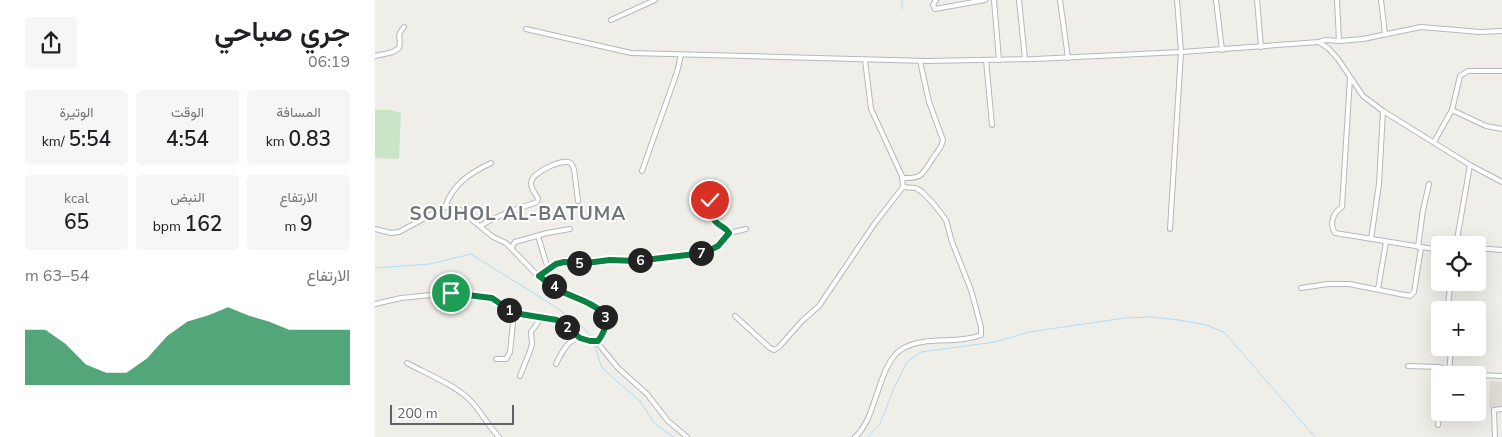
<!DOCTYPE html>
<html lang="ar">
<meta charset="utf-8">
<style>
body{margin:0;font-family:"Nunito Sans",Vazirmatn,sans-serif;background:#f6f6f6;color:#202124;direction:rtl;height:100vh;display:flex;flex-direction:column;font-size:19px;white-space:nowrap}
*{box-sizing:border-box;margin:0}
p{font-size:16px;color:#757577}
.icon{flex:none;width:28px;height:28px;fill:none;stroke:currentColor;stroke-width:2;stroke-linecap:round;stroke-linejoin:round}
.map{position:relative;flex:1;overflow:hidden;direction:ltr}
.panel{display:flex;flex-direction:column;background:#fff;width:375px}
.panel>*{flex:none}
.controls{position:absolute;left:1056px;top:236px;display:grid;gap:10px}
.controls a{display:grid;place-items:center;width:55px;height:55px;border-radius:5px;background:#fff;box-shadow:0 5px 20px #0002;font-size:25px}
.scale{position:absolute;left:15px;bottom:12px;width:124px;box-sizing:border-box;padding-left:5px;border:2px solid #5f6367;border-top:0;font-size:14px;line-height:18px;white-space:nowrap;color:#5f6367;-webkit-text-stroke:4px #fff;paint-order:stroke}
.pin{position:absolute;display:grid;place-items:center;width:42px;height:42px;color:#fff;margin:-21px;border:2px solid #fff;border-radius:50%;box-shadow:0 1px 5px #0007}
.km{position:absolute;width:25px;height:25px;margin:-12px;border-radius:50%;background:#222;color:#fff;font-size:14px;line-height:25px;text-align:center}
.round{display:grid;place-items:center;flex:none;width:52px;height:52px;border-radius:5px;background:#f6f6f6}
.overview{display:flex;align-items:center;justify-content:space-between;height:85px;padding:0 25px}
h1{font-size:28px;font-weight:600;line-height:38px}
.figures{display:grid;grid-template-columns:repeat(3,1fr);gap:8px;height:85px;padding:5px 25px}
.figures div{display:grid;align-content:center;border-radius:5px;background:#f6f6f6;text-align:center}
.figures b{font-size:21px;font-weight:600}
.figures small{font-size:14px;font-weight:400}
.figures p{font-size:14px}
.chart{height:140px;padding:10px 25px}
.chart p{display:flex;justify-content:space-between}
.chart svg{width:100%;height:90px;margin-top:5px;fill:#0b8043;opacity:.7}
main{display:flex;flex:1;min-height:0}
.map>svg:first-child{display:block}
</style>
<main>
<div class="map">
<svg width="1127" height="437" viewBox="0 0 1127 437">
<rect width="100%" height="100%" fill="#f0eee8"/>
<!-- education -->
<polygon fill="#e0ddd6" points="1115,381 1127,382 1127,406 1114,408"/>
<!-- green -->
<polygon fill="#c8e6c6" points="0,110 16,110 26,113 24,159 0,158"/>
<g fill="none" stroke-linecap="round" stroke-linejoin="round">
<!-- stream -->
<g stroke="#acdefc" stroke-width="1">
<polyline points="527,0 527,9"/>
<polyline points="0,268 55,264 96,254 179,306 210,329 218,340"/>
<polyline points="219,344 227,368 265,401 280,424 299,437"/>
<polyline points="493,437 505,424 519,388 532,362 546,352 620,342 654,332 750,318 777,317 804,320 831,325 849,332 940,437"/>
</g>
<!-- minor casing -->
<g stroke="#b5b8bb" stroke-width="6">
<g id="minor">
<polyline points="561,0 558,5 560,9 610,0"/>
<polyline points="619,0 624,60"/>
<polyline points="644,0 650,59"/>
<polyline points="685,0 693,58"/>
<polyline points="841,0 847,50"/>
<polyline points="882,0 886,47"/>
<polyline points="962,0 964,41"/>
<polyline points="1006,0 1010,34"/>
<polyline points="236,20 280,0"/>
<polyline points="151,29 256,53 552,61 660,59 806,52 944,42 950,40 964,41 988,39 1046,27 1105,32 1127,31"/>
<polyline points="944,42 953,48 963,59 988,96 1008,111 1095,165 1127,182"/>
<path d="M0 56 18 52 24 48C27 38 20 37 29 27"/>
<polyline points="611,60 617,125"/>
<path d="M975 78 967 207C958 213 954 223 960 233L1065 250"/>
<polyline points="1077,110 1111,126 1127,129"/>
<polyline points="1059,142 1077,110 1085,76 1093,71 1127,71"/>
<polyline points="267,171 302,72 306,55"/>
<path d="M528 178C548 179 548 173 558 158 562 152 567 147 568 140L554 102 545 61"/>
<polyline points="335,200 337,216 341,223 349,226 354,233"/>
<path d="M70 207C78 184 95 173 116 163"/>
<path d="M105 226C123 215 142 209 162 202L163 198C160 194 156 189 156 183 156 173 187 158 196 163L199 169 203 201"/>
<path d="M0 229 16 233 24 232 70 207H76L85 210 118 237 131 243 164 277 188 292 223 307 229 314 231 321 228 331 223 341C216 342 213 339 206 338 193 338 186 354 181 364"/>
<polyline points="795,229 806,52 802,0"/>
<polyline points="163,236 173,269"/>
<polyline points="996,239 1004,184 1008,111"/>
<polyline points="1081,245 1095,165"/>
<polyline points="1043,247 1048,210 1054,184"/>
<polyline points="136,248 140,242 172,233 195,229"/>
<polyline points="1102,248 1127,250"/>
<polyline points="164,277 181,264 189,262 211,263 235,260 255,261 329,253 343,246 354,233 371,229"/>
<polyline points="926,288 953,284 974,284 1035,296 1039,292 1046,248"/>
<polyline points="1003,289 1011,242"/>
<polyline points="0,304 26,298 76,293 100,295 117,298 139,313 182,320 205,338"/>
<polyline points="1072,310 1076,282"/>
<polyline points="360,316 395,348 399,350 404,347 427,321 444,306 500,223 528,187 527,176 496,109 490,60"/>
<polyline points="221,341 243,368 272,394 293,421 312,437"/>
<polyline points="121,359 131,359 135,352 139,313"/>
<path d="M32 363C52 374 80 385 95 400 106 411 113 426 124 437"/>
<polyline points="1033,366 1065,367 1068,369 1068,374"/>
<polyline points="1068,374 1096,375"/>
<polyline points="1074,374 1076,348"/>
<polyline points="1102,375 1127,376"/>
<polyline points="145,376 155,351 157,344 156,332 167,317"/>
<polyline points="1063,425 1065,409"/>
<path d="M480 437C502 419 503 363 527 349 551 335 580 345 606 335V327L596 290 577 242 571 220 558 203 547 192 541 188 528 187"/>
<polyline points="1120,437 1119,410 1127,409"/>
</g>
</g>
<!-- minor -->
<use href="#minor" stroke="#fff" stroke-width="4"/>
</g>
<g fill="none" stroke-linecap="round" stroke-linejoin="round">
<!-- route casing -->
<g stroke="#fff" stroke-width="10">
<path id="route" d="M76 293 117 298 139 313 182 320 205 338 215 341H223C246 310 212 303 190 293 181 289 172 282 164 276L181 264 189 262 211 263 235 260 261 261 329 253 343 246 354 233C349 226 348 228 342 223 335 217 336 208 335 200"/>
</g>
<!-- route -->
<use href="#route" stroke="#0b8043" stroke-width="6"/>
</g>
<g text-anchor="middle" dominant-baseline="central" stroke-width="4" stroke-linejoin="round" paint-order="stroke">
<!-- district labels -->
<g font-size="19" font-weight="bold" letter-spacing="1" fill="#707579" stroke="#fff">
<text x="143" y="214">SOUHOL AL-BATUMA</text>
</g>
</g>
</svg>
<div class="controls">
<a><svg class="icon" aria-label="locate" viewBox="0 0 24 24"><circle cx="12" cy="12" r="6"/><path d="M12 2v4M12 18v4M2 12h4M18 12h4"/></svg></a>
<a>+</a>
<a>−</a>
</div>
<div class="scale">200 m</div>
<div class="pin" style="left:76px;top:293px;background:#1e9e55"><svg class="icon" aria-label="arrive" viewBox="0 0 24 24"><path d="M6 21V4h12l-3 4 3 4H6"/></svg></div>
<div class="pin" style="left:335px;top:200px;background:#d93025"><svg class="icon" aria-label="check" viewBox="0 0 24 24"><path d="M5 12l5 5 9-10"/></svg></div>
<b class="km" style="left:134px;top:310px">1</b>
<b class="km" style="left:192px;top:327px">2</b>
<b class="km" style="left:230px;top:317px">3</b>
<b class="km" style="left:179px;top:286px">4</b>
<b class="km" style="left:204px;top:263px">5</b>
<b class="km" style="left:265px;top:260px">6</b>
<b class="km" style="left:326px;top:253px">7</b>
</div>
<section class="panel">
<div class="overview"><div><h1>جري صباحي</h1><p>06:19</p></div><a class="round"><svg class="icon" aria-label="share" viewBox="0 0 24 24"><path d="M12 15V3M7 8l5-5 5 5M5 13v7h14v-7"/></svg></a></div>
<div class="figures">
<div><p>المسافة</p><b>0.83<small> km</small></b></div>
<div><p>الوقت</p><b>4:54</b></div>
<div><p>الوتيرة</p><b>5:54<small> /km</small></b></div>
</div>
<div class="figures">
<div><p>الارتفاع</p><b>9<small> m</small></b></div>
<div><p>النبض</p><b>162<small> bpm</small></b></div>
<div><p>kcal</p><b>65</b></div>
</div>
<div class="chart"><p><span>الارتفاع</span>54–63 m</p>
<svg viewBox="0 0 160 44" preserveAspectRatio="none"><path d="M0 44V17L10 17L20 24L30 34L40 38L50 38L60 31L70 20L80 13L90 10L100 6L110 10L120 13L130 17L140 17L150 17L160 17V44z"/></svg>
</div>
</section>
</main>
